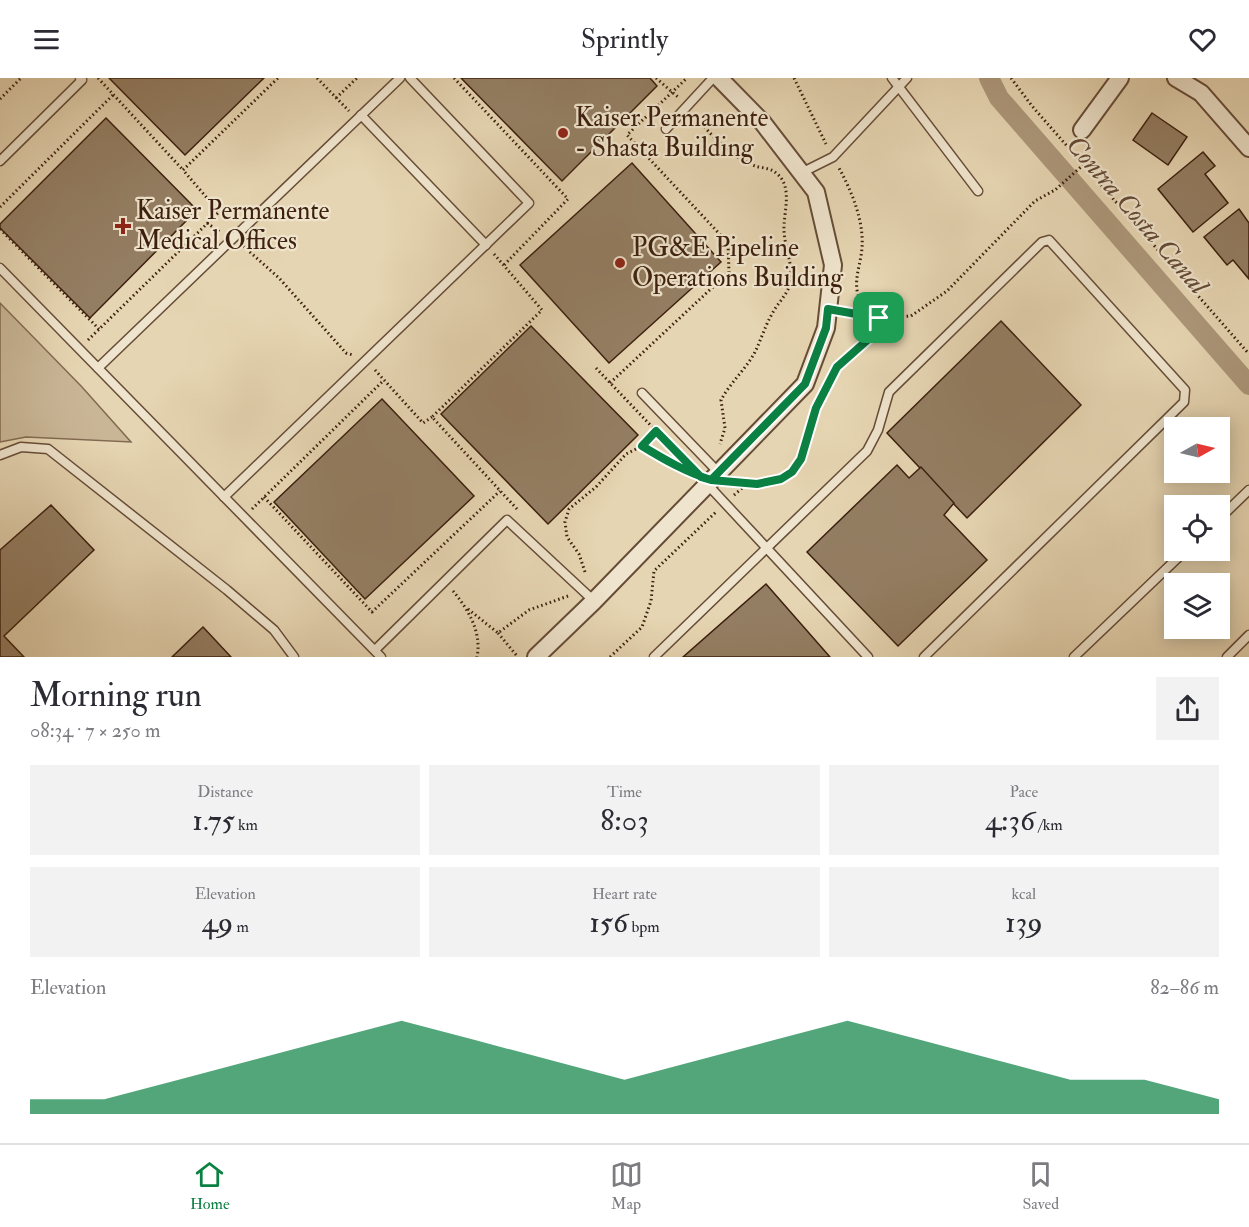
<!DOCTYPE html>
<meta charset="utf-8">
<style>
body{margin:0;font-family:"IM FELL Double Pica",serif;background:#f2f2f3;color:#2b2b33;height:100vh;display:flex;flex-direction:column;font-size:22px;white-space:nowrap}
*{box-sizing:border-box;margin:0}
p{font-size:20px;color:#7c7c81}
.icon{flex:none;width:33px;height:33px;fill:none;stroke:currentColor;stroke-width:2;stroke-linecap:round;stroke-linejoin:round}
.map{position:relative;height:579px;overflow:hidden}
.side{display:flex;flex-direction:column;background:#fff;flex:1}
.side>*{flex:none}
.needle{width:39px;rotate:82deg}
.buttons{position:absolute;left:1164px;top:339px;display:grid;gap:12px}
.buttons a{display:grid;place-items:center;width:66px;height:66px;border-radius:0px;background:#fff;box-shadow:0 3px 15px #0003;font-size:30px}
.pin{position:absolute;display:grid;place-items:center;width:51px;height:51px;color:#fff;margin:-26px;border-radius:12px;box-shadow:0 3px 9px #0006}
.round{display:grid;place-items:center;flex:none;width:63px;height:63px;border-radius:0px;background:#f2f2f3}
.head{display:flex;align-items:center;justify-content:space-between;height:102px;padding:0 30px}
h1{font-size:33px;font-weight:600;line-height:45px}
.figures{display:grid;grid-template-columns:repeat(3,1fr);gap:9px;height:102px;padding:6px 30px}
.figures div{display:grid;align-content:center;border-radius:0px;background:#f2f2f3;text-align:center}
.figures b{font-size:30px;font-weight:600}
.figures small{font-size:16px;font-weight:400}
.figures p{font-size:16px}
.chart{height:168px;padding:12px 30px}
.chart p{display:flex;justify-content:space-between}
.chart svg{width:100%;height:108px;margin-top:6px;fill:#0b8043;opacity:.7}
header{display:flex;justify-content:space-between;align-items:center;height:78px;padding:0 30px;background:#fff;font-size:27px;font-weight:600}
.menu{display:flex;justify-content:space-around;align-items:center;height:84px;border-top:2px solid #e1e1e2;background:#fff;font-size:16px;color:#7c7c81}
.menu a{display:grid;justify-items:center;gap:3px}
.menu .current{color:#0b8043}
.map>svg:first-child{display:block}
</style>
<header><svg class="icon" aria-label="menu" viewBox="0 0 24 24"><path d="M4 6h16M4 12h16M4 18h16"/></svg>Sprintly<svg class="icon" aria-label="heart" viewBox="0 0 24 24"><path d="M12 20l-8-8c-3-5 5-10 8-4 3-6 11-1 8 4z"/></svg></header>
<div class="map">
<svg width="1249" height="579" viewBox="0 0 1249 579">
<rect width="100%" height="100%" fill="#e6d5b2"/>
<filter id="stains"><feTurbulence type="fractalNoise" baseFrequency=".00333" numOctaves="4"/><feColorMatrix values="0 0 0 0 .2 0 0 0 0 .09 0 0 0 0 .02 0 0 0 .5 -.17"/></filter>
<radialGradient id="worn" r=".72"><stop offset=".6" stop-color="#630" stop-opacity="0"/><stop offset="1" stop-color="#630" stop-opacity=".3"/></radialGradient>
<!-- green -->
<polygon fill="#c9b696" stroke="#826a52" stroke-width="1.5" points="0,225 82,309 131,364 26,359 0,364"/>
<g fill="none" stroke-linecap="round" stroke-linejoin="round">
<!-- canal -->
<polyline stroke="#ac977a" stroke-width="20" points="989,0 999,20 1249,307"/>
</g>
<!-- building -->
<g fill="#947e63" stroke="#3c1f0e" stroke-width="1.5">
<polygon points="109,0 264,0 185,77"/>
<polygon points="461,0 650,0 657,8 562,103"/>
<polygon points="1152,35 1187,59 1168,87 1133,62"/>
<polygon points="106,40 197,132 90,240 0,150 0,146"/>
<polygon points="1203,74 1215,88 1205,96 1228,125 1193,154 1158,111"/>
<polygon points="632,85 721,184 609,285 520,187"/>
<polygon points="1239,131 1249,145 1249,201 1233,182 1227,187 1204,159"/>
<polygon points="1001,243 1081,327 967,440 887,355"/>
<polygon points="531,248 638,357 548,446 441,336"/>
<polygon points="382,321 474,418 365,521 274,424"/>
<polygon points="897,387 909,400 921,389 954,425 944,437 987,482 898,568 807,474"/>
<polygon points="51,427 94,472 4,558 24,579 0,579 0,472"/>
<polygon points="766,506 830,579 683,579"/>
<polygon points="203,549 231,579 172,579"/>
</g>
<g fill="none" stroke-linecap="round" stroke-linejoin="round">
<!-- service casing -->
<g stroke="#664c37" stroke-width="11">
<g id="service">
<polyline points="892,0 978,113"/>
<polyline points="361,37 486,167"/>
<polyline points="666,51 713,0"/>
<polyline points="0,83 82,2 80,0"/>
<polyline points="801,95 833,79 907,0"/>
<polyline points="0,190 381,579"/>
<polyline points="98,290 400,0"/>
<polyline points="642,315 719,395"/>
<polyline points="0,377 21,369 48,371 227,512 274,552 294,579"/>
<polyline points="708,407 868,579"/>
<polyline points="224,419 529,125 410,0"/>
<polyline points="1220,440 1249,412"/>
<polyline points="375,572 507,442 594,523"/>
<polyline points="654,579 867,373 878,352 889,314 1042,164 1049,162 1185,312 1184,324 924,579"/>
<polyline points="1074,579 1186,472"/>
<polyline points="1227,579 1249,557"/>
</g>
</g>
<!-- minor casing -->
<g stroke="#664c37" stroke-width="20">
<g id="minor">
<polyline points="1176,0 1201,15 1249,70"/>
<polyline points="1082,52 1120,0"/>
<polyline points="536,579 594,523 805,306 826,250 833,187 816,114 763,45 719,0"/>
</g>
</g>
<!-- path -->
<g stroke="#3c1f0e" stroke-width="3" stroke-dasharray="1.5 3" stroke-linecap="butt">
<polyline points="98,0 183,92"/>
<polyline points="317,0 349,33"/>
<polyline points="454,0 568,121 504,187"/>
<polyline points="656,0 679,20"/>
<polyline points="794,0 826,66"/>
<polyline points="1011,0 1032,28 1249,276"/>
<polyline points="336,20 357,0"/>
<polyline points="0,21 21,0"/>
<path d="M696 38C711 58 730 78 755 88 761 90 771 90 776 95 792 107 785 130 784 147 783 166 792 182 791 200 790 215 778 224 772 236 765 248 761 262 755 274 746 291 730 305 721 322L725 350 720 366"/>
<polyline points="0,129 113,17"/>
<polyline points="207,145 220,154"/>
<polyline points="0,151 99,251"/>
<polyline points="243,168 279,200 346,275 353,277"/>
<polyline points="494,176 542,232 432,339 517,431"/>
<polyline points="844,235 879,240 911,238 947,213 1035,123 1055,112 1083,87"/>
<polyline points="88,262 219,134 183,92 278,0"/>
<polyline points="596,290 656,353"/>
<polyline points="375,292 423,345 432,339"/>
<polyline points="610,305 729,194 728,165 627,57 687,0"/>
<polyline points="642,368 656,353 695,393"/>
<path d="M734 404 757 406 781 401 792 394 801 381 816 330 837 289 881 250C878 233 859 228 857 212 855 198 861 184 862 170 864 143 852 114 839 90"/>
<polyline points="734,417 747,406"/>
<polyline points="264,419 372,534 500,413"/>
<polyline points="252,431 384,302"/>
<polyline points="585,494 579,476 567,459 565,444 569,431 596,409 626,376 642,368 692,396"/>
<path d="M453 513C468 531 482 554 477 579"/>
<polyline points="468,531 498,555 529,532 568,518"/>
<polyline points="498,555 517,578"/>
<polyline points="610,579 642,549 651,523 654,493 716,434"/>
</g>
<!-- service -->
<use href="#service" stroke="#efe4cd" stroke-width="8"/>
<!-- minor -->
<use href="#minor" stroke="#efe4cd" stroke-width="16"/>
</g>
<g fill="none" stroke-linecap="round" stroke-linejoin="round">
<!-- route casing -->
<g stroke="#fff" stroke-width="12">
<path id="route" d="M879 240 828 231 826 250 805 306 711 402C686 394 665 382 642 368L656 353 701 399 711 402 757 406 781 401 792 394 801 381 816 330 837 289 881 250 879 240"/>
</g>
<!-- route -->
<use href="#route" stroke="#0b8043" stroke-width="8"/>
</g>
<!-- markers -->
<g fill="#8f2418" stroke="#efe4cd" stroke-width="2">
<circle cx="563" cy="55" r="6"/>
<path d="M120 139h6v6h6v6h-6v6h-6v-6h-6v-6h6z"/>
<circle cx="620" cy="185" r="6"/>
</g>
<g text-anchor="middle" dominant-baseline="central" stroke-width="4.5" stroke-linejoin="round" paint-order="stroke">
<!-- poi labels -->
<g font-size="26" fill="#3c1f0e" stroke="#efe4cd" text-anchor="start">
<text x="575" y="40">Kaiser Permanente<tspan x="575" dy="30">- Shasta Building</tspan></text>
<text x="136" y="133">Kaiser Permanente<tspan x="136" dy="30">Medical Offices</tspan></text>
<text x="632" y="170">PG&amp;E Pipeline<tspan x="632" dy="30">Operations Building</tspan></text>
</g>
<!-- water labels -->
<g font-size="27" font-style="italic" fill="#634934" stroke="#efe4cd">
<text transform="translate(1137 137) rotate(49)">Contra Costa Canal</text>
</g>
</g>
<rect width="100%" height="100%" filter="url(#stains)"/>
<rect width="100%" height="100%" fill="url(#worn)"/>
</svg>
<div class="buttons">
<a><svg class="needle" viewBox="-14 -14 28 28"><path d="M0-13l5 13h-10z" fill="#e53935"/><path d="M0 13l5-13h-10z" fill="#7c7c81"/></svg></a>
<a><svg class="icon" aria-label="locate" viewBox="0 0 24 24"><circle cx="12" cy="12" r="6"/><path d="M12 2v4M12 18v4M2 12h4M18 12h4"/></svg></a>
<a><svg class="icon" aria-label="layers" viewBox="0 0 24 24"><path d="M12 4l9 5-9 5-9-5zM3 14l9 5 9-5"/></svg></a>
</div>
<div class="pin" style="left:879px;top:240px;background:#1e9e55"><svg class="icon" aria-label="arrive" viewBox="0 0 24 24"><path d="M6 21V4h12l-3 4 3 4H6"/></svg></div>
</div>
<section class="side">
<div class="head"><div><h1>Morning run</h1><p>08:34 · 7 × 250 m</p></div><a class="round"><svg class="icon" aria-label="share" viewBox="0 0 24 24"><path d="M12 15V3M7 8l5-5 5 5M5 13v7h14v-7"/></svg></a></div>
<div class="figures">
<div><p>Distance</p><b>1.75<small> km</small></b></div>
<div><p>Time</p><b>8:03</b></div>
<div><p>Pace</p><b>4:36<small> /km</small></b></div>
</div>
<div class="figures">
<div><p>Elevation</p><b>49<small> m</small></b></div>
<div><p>Heart rate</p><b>156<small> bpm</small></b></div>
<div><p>kcal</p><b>139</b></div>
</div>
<div class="chart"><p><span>Elevation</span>82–86 m</p>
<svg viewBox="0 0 160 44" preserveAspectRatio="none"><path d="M0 44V38L10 38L20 30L30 22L40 14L50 6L60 14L70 22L80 30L90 22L100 14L110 6L120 14L130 22L140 30L150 30L160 38V44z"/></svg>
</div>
</section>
<nav class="menu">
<a class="current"><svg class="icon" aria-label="home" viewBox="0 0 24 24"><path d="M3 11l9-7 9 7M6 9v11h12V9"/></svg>Home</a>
<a><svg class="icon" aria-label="map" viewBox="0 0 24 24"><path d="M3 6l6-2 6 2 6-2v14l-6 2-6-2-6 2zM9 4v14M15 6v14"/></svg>Map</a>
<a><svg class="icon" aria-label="saved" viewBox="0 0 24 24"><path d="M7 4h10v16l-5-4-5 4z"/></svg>Saved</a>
</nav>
